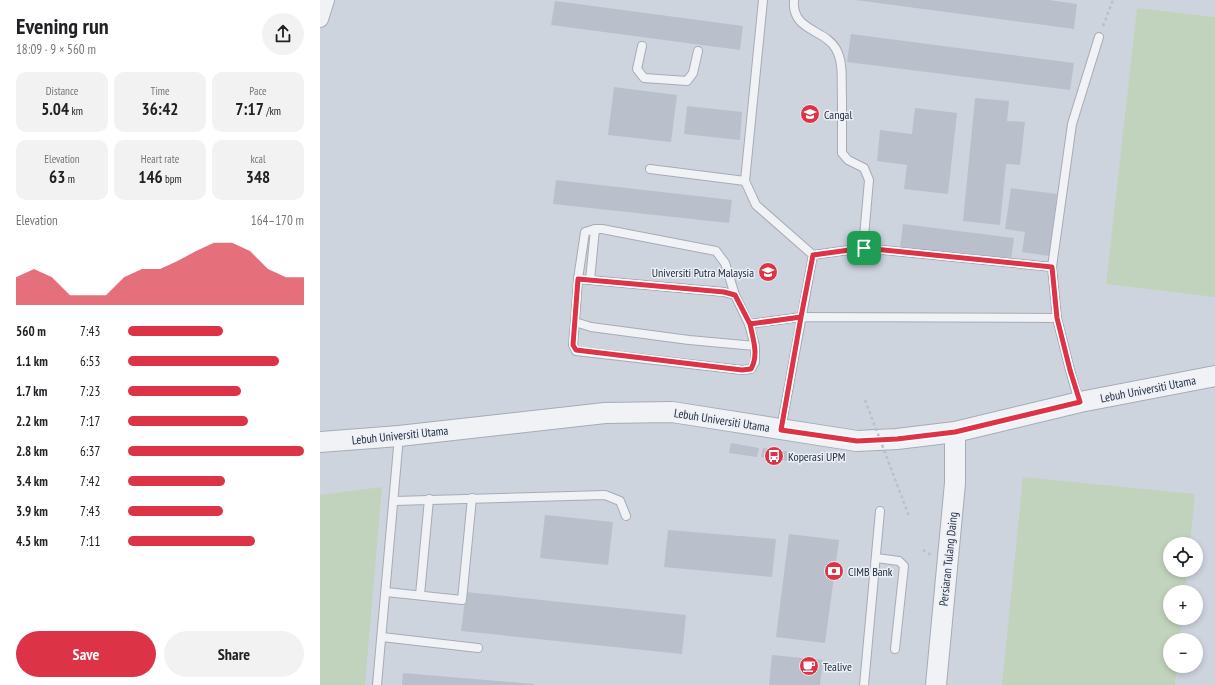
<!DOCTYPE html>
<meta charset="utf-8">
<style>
body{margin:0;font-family:"PT Sans Narrow",sans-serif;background:#f2f2f2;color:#202124;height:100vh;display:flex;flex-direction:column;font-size:15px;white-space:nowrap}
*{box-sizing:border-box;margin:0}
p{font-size:13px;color:#757577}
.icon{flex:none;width:22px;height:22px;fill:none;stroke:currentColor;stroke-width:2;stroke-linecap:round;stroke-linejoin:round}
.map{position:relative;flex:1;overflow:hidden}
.details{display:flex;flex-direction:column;background:#fff;width:320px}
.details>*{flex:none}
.controls{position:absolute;left:843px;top:537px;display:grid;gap:8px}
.controls a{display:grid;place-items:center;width:40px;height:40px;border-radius:50%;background:#fff;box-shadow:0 2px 6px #0003;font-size:20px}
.pin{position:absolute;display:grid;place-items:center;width:34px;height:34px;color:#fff;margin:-17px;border-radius:8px;box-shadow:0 2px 6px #0006}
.round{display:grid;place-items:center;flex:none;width:42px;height:42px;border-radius:21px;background:#f2f2f2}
.head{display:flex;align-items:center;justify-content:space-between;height:68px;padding:0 16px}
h1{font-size:22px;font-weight:700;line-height:30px}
.metrics{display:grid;grid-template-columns:repeat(3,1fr);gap:6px;height:68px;padding:4px 16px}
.metrics div{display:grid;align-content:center;border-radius:10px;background:#f2f2f2;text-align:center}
.metrics b{font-size:17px;font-weight:700}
.metrics small{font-size:11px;font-weight:400}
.metrics p{font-size:11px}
.chart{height:112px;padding:8px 16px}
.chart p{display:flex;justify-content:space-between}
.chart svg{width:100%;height:72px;margin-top:4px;fill:#dc3346;opacity:.7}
.button{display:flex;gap:8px;margin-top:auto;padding:8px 16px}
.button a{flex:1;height:46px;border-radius:24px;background:#dc3346;color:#fff;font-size:16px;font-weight:700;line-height:46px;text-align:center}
.button a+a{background:#f2f2f2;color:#202124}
ul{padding:0 16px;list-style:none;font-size:13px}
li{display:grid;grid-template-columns:64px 48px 1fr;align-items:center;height:30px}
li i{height:10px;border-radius:5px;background:#dc3346}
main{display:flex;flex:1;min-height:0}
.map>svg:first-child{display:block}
</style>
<main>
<section class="details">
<div class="head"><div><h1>Evening run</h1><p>18:09 · 9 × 560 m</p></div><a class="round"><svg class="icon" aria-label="share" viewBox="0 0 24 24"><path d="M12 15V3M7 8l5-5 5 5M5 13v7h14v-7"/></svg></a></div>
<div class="metrics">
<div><p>Distance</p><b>5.04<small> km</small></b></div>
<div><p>Time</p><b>36:42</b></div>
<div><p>Pace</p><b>7:17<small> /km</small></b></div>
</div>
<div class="metrics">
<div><p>Elevation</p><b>63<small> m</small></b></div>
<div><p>Heart rate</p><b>146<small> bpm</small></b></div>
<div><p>kcal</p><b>348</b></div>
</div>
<div class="chart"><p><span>Elevation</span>164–170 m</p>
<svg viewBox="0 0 160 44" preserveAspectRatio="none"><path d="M0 44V27L10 22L20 27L30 38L40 38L50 38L60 27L70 22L80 22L90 17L100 11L110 6L120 6L130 11L140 22L150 27L160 27V44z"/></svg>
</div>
<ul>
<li><b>560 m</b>7:43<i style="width:54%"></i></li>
<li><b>1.1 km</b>6:53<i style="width:86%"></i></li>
<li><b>1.7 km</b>7:23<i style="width:64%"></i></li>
<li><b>2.2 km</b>7:17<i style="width:68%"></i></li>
<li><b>2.8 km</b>6:37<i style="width:100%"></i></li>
<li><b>3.4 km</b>7:42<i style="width:55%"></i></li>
<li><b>3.9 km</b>7:43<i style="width:54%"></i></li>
<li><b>4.5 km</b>7:11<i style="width:72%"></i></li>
</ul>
<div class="button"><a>Save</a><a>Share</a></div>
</section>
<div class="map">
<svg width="895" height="685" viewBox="0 0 895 685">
<rect width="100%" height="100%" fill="#dde1e8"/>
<!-- built -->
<path fill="#ced4de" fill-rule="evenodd" d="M0 0H895V685H0ZM850 544H876V570H850ZM850 592H876V618H850ZM850 640H876V666H850Z"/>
<!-- green -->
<g fill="#c2d3bd">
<polygon points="817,8 895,17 895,297 786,284"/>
<polygon points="703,477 875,494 870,544 850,544 850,570 867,570 865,592 850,592 850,618 862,618 860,640 850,640 850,666 857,666 855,685 682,685"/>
<polygon points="62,487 45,685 0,685 0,495"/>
</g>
<!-- building -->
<g fill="#b9c0cc">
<polygon points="535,0 729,0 757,4 754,29"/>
<polygon points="235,1 423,26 420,50 231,25"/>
<polygon points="531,34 754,63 750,90 527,62"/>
<polygon points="294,87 357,95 351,142 288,135"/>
<polygon points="655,98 689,101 687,121 705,122 700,165 686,164 680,225 643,221"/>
<polygon points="367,106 422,112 420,140 364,134"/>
<polygon points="595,108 637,113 628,194 584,189 587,165 557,161 560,130 592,134"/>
<polygon points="236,180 412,200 409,223 233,204"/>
<polygon points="691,188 737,194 729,256 702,252 705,232 685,229"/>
<polygon points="583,224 694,238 691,261 580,248"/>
<polygon points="411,443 439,448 437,457 409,453"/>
<polygon points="443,448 471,452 469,461 441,457"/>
<polygon points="225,515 293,522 288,565 220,558"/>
<polygon points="348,530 456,539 452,577 344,567"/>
<polygon points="469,534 519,540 505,643 456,637"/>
<polygon points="146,592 366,615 362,654 141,631"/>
<polygon points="452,655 503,660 500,685 449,685"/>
<polygon points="83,673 214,684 214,685 82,685"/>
</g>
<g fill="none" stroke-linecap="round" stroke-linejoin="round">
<!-- service casing -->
<g stroke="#a6abb6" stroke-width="10">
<g id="service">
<path d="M474 0C471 31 505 29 516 49 524 63 521 82 522 97 522 116 522 135 522 153L528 160 544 168 549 180 543 248"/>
<polyline points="322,46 317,69 324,78 367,81 373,73 378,51"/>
<polyline points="330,169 425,181 436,205 493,255 461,429"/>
<polyline points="425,181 443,0"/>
<polyline points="493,255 543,248 732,267"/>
<polyline points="258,279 404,292 415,295 429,324 435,346 369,340 271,327 255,322 258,279 265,232 275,229 282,229 396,251 405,263 415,295"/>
<polyline points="270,280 275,229"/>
<polyline points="255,322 253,345 256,351 422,370 431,369 435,362 435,346"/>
<polyline points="429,324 481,317 737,318"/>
<polyline points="759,402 750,370 737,318 732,267 752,124 779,37"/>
<polyline points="74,501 285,495 300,501 306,516"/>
<polyline points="556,558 579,561 584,566 575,649"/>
<polyline points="66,592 142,600 152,498"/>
<polyline points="100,595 109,499"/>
<polyline points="62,637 158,648"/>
<polyline points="57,685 79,436"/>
<polyline points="544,685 560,511"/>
</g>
</g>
<!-- minor casing -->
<g stroke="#a6abb6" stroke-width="18">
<polyline id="minor" points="0,19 6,0"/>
</g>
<!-- tertiary casing -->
<g stroke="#a6abb6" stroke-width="22">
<g id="tertiary">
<polyline points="0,442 79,436 285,413 352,412 537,441 577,439 635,432 760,402 895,376"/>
<polyline points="616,685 635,483 635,432"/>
</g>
</g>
<!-- path -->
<g stroke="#bbbfc7" stroke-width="2.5" stroke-dasharray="3 3" stroke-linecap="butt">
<polyline points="783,26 793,0"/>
<polyline points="603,550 611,555"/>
</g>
<!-- service -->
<use href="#service" stroke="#f0f2f6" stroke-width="8"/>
<!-- minor -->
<use href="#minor" stroke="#f0f2f6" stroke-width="16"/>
<!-- tertiary -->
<use href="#tertiary" stroke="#f0f2f6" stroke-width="20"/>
<!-- path-bridge -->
<polyline stroke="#bbbfc7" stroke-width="2.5" stroke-dasharray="3 3" stroke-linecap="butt" points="545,400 589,516"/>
</g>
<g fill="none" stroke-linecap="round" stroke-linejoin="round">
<!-- route casing -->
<g stroke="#fff" stroke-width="8">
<path id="route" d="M544 248 493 255 481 317 430 324C433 339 439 355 431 369L422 370 256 350 253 345 258 279 404 292 415 295 430 324 481 317 461 430 537 441 577 439 635 432 760 402 750 370 737 318 732 267 544 248"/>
</g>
<!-- route -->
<use href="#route" stroke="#dc3346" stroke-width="5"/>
</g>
<!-- icons -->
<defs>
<g id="university-disc" transform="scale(1)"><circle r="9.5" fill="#dc3346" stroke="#ecf0f6"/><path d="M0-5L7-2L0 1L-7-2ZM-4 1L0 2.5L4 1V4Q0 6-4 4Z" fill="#fff"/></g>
<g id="bus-disc" transform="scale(1)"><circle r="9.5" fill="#dc3346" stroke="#ecf0f6"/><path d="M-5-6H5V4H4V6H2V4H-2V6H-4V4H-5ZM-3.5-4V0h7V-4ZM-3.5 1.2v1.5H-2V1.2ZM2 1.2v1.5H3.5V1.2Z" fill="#fff"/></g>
<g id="bank-disc" transform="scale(1)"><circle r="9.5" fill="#dc3346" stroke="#ecf0f6"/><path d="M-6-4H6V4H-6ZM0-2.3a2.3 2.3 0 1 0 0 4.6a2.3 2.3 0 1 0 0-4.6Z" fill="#fff"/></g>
<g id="cafe-disc" transform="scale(1)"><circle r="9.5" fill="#dc3346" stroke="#ecf0f6"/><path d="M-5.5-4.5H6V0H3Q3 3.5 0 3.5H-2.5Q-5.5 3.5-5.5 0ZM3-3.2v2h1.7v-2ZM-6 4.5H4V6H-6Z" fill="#fff"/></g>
</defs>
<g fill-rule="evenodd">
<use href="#university-disc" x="490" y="114"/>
<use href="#university-disc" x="448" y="272"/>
<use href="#bus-disc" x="454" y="456"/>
<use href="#bank-disc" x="514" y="571"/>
<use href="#cafe-disc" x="489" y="666"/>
</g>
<g text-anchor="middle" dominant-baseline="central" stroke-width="3" stroke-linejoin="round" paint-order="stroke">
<!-- poi labels -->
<g font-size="12" fill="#252e40" stroke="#ecf0f6" text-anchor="start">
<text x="504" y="114">Cangal</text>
<text x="434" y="272" text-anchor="end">Universiti Putra Malaysia</text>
<text x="468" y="456">Koperasi UPM</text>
<text x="528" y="571">CIMB Bank</text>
<text x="503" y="666">Tealive</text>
</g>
<!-- street labels -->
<g font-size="12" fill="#252e40" stroke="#ecf0f6">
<text transform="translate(828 389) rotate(-11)">Lebuh Universiti Utama</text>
<text transform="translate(402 420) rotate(9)">Lebuh Universiti Utama</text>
<text transform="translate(80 435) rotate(-6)">Lebuh Universiti Utama</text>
<text transform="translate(628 559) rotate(-84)">Persiaran Tulang Daing</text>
</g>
</g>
</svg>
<div class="controls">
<a><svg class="icon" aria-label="locate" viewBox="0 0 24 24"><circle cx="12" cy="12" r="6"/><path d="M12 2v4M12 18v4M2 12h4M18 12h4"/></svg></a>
<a>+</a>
<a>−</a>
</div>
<div class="pin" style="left:544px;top:248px;background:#1e9e55"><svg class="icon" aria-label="arrive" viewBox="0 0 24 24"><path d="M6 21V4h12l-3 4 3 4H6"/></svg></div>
</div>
</main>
